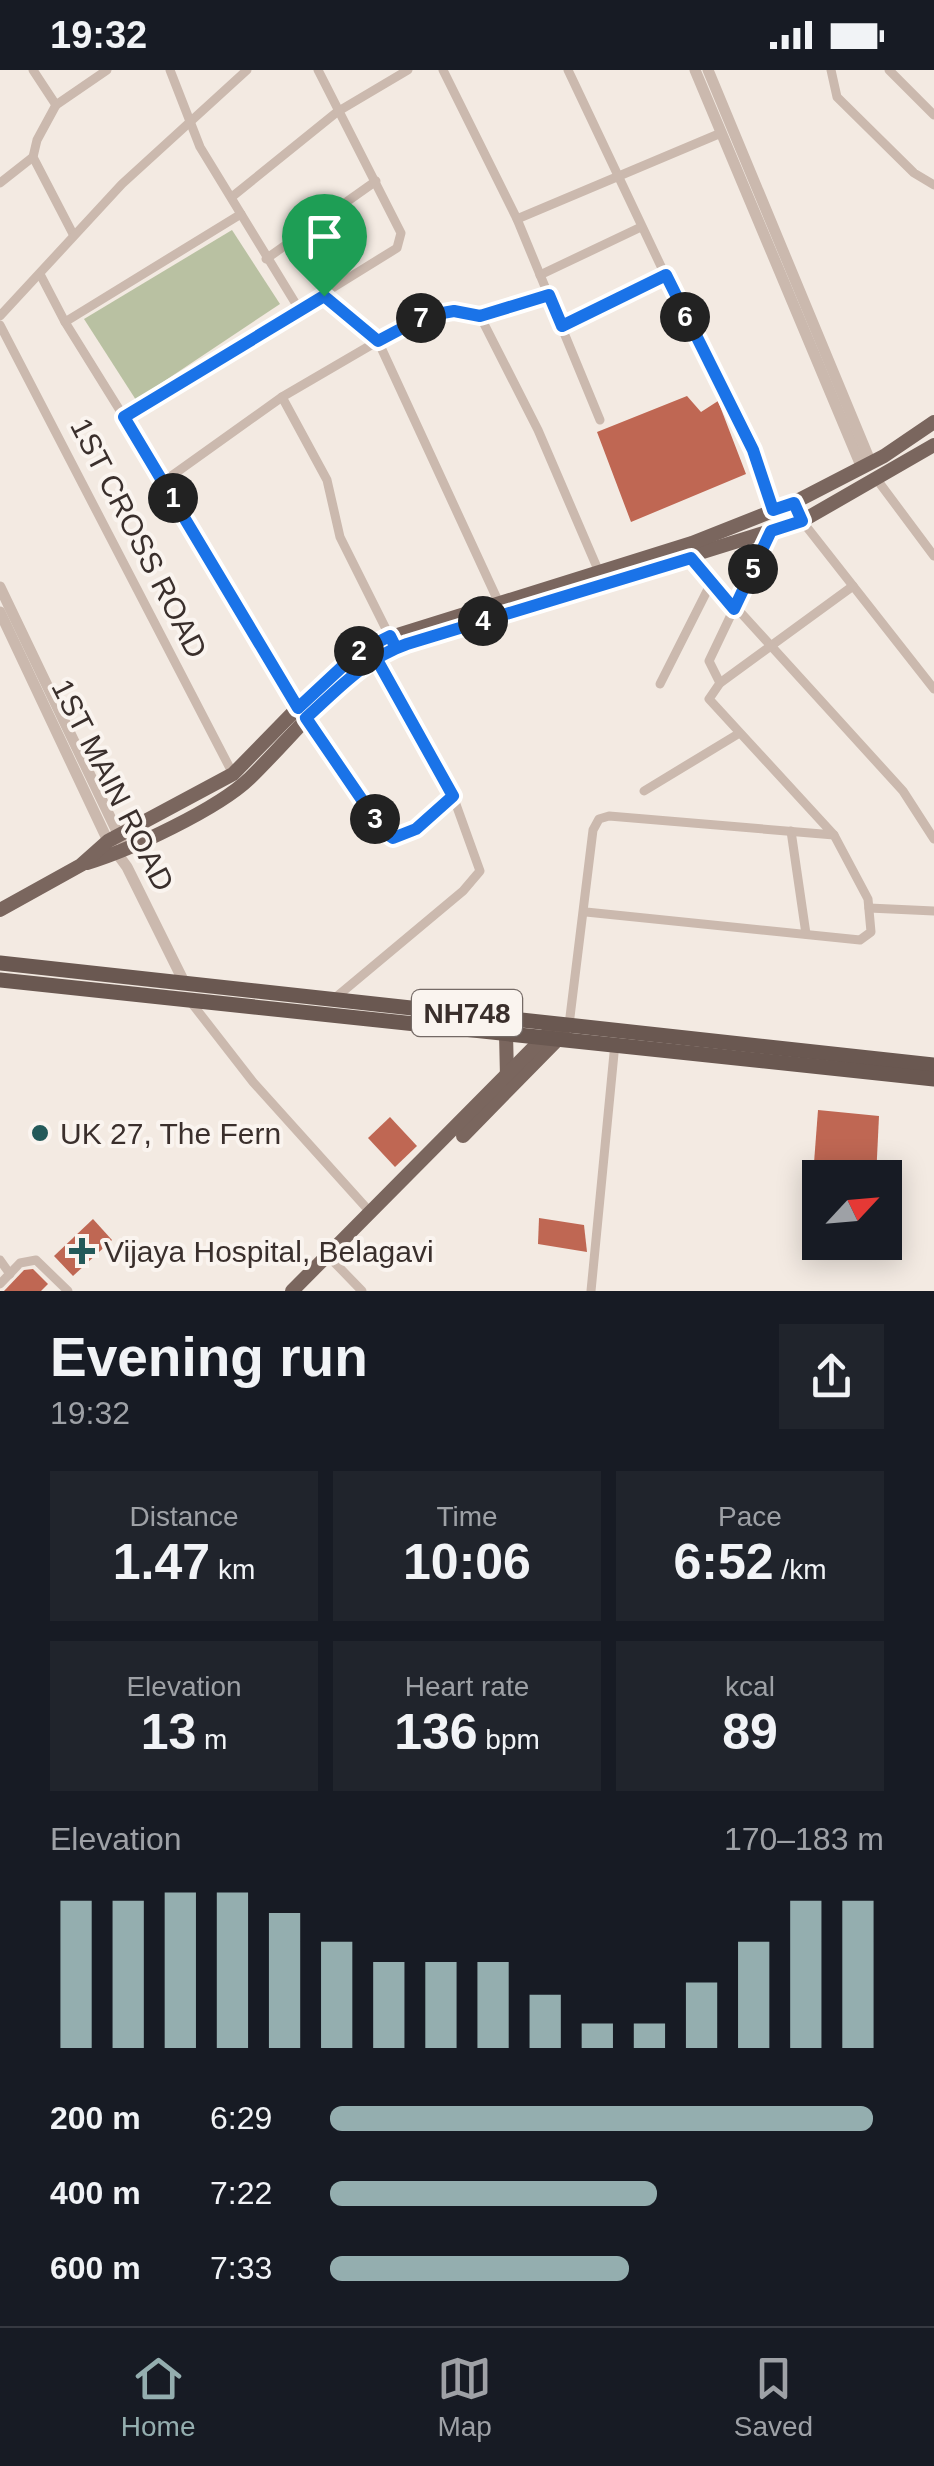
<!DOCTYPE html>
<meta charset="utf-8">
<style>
body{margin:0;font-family:Arial,sans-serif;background:#20242c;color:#f1f3f6;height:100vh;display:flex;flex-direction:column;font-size:38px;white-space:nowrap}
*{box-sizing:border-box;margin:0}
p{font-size:32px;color:#9ea1a6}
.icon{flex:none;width:55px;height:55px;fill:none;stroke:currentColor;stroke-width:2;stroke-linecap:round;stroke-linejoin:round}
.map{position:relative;height:1221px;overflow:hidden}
.details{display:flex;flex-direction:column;background:#171b24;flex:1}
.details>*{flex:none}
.needle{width:65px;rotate:64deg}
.controls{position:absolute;left:802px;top:1090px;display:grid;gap:20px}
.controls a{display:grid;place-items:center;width:100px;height:100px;border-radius:0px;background:#171b24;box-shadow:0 5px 25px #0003;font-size:50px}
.pin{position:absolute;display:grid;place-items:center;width:85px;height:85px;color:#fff;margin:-102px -42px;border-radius:50% 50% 50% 0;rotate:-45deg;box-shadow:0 0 10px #0007}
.pin .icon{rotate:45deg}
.km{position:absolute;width:50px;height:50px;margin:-25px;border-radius:50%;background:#222;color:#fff;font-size:28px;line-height:50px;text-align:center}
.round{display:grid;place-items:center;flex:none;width:105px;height:105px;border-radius:0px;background:#20242c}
.overview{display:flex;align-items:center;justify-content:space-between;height:170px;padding:0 50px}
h1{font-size:55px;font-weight:700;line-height:75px}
.stats{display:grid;grid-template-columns:repeat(3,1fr);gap:15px;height:170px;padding:10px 50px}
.stats div{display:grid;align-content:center;border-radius:0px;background:#20242c;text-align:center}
.stats b{font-size:50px;font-weight:700}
.stats small{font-size:28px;font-weight:400}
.stats p{font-size:28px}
.chart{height:280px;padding:20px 50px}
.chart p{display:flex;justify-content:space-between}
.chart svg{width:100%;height:180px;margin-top:10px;stroke:#94aeaf;stroke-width:6}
ul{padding:0 50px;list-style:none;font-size:32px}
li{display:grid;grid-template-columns:160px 120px 1fr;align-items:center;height:75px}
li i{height:25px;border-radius:12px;background:#94aeaf}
.status{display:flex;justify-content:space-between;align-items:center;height:70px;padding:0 50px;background:#171b24;direction:ltr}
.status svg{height:28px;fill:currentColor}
.tabs{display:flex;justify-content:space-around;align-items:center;height:140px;border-top:2px solid #363941;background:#171b24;font-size:28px;color:#9ea1a6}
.tabs a{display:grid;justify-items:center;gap:5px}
.tabs .current{color:#94aeaf}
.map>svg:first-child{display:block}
</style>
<div class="status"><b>19:32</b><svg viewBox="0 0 49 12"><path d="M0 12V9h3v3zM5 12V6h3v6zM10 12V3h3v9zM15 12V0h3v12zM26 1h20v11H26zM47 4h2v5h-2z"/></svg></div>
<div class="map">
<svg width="934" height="1221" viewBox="0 0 934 1221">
<rect width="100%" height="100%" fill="#f3eae2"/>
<!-- green -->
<polygon fill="#b9c1a2" points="232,160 280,234 136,330 84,249"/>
<!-- building -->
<g fill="#bf6753">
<polygon points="687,326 701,342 718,331 746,404 631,452 597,362"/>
<polygon points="818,1040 879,1046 876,1108 813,1106"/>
<polygon points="390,1047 417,1076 395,1097 368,1068"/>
<polygon points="539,1148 584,1155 587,1182 538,1174"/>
<polygon points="93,1149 112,1170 73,1206 54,1186"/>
<polygon points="33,1199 48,1214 41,1221 4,1221 24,1200"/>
</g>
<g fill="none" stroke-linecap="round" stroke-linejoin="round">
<!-- minor -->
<g stroke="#cbb9ae" stroke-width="9">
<polyline points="33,0 56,35 107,0"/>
<polyline points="170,0 200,77 299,239"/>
<polyline points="443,0 517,149 600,350"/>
<polyline points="568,0 704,287 753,380 773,439"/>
<polyline points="831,0 837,27 914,103 934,115"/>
<polyline points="889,0 934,45"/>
<polyline points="56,35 37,70 33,87 73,164"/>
<polyline points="0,113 33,87"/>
<polyline points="233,126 337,42 408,0"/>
<polyline points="517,149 721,63"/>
<polyline points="266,189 376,111"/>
<polyline points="540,205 641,157"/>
<polyline points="41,206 65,252"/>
<polyline points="324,226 378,271 440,242 480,246 538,360 599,502"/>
<polyline points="0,246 122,114 247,0"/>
<polyline points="480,246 549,225"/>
<polyline points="0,255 233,704"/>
<polyline points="561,256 667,205"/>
<polyline points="282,327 327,410 340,467 391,569"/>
<polyline points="124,347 65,252 241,144"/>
<polyline points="878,411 934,486"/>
<polyline points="163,412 282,327 378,271 499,533"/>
<polyline points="793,433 802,451 934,619"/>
<polyline points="691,488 903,721 934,769"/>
<polyline points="720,613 709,591 771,461"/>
<polyline points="660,614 711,513"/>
<polyline points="298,638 124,347 397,178 401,163 318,0"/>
<polyline points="306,648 384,762 393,768 415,759 453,726"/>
<polyline points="644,721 738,664"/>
<polyline points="791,761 806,864"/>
<polyline points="869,838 934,841"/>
<polyline points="586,842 860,870 871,862 868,829 834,765"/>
<polyline points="335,928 463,821 480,801 453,726 376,588"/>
<polyline points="190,931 253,1012 371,1143"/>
<polyline points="569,955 593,760 599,749 609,746 834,765 709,629 720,613 853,516"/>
<polyline points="0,1190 10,1204"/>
<polyline points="334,1192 362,1221"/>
<polyline points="0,1214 20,1193 36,1190 68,1221"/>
<polyline points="591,1221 615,973"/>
</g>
<!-- tertiary -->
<g stroke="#cbb9ae" stroke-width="11">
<polyline points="695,0 862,398"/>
<polyline points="708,0 871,393"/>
<polyline points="0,517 121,770"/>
<polyline points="0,542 108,771 127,797 183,910"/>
</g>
<!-- primary -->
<g stroke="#7a665e" stroke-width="14">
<path d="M87 793C130 780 218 739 250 708 295 664 335 610 391 579L802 451 934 375"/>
<polyline points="0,840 81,795 108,771 233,704 321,614 372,573 692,473 793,433 884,386 934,352"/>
<polyline points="506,963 507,1007"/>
<polyline points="463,1066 563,964"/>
<polyline points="292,1221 549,962"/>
</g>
<!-- trunk -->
<g stroke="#6a5851" stroke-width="15">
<polyline points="0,893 934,995"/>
<polyline points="0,910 934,1009"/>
</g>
</g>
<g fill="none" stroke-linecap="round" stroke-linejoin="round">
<!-- route casing -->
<g stroke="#fff" stroke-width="20">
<path id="route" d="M324 226 124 347 298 638 358 582 390 566 396 578 376 588 453 726 416 759 393 768 384 762 306 648C337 620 366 588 407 574L691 488 734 539 771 461 802 451 794 433 773 440 753 380 666 205 562 256 549 225 480 246 454 241 425 246 378 271 324 226"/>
</g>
<!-- route -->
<use href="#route" stroke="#1a73e8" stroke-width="12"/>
</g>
<!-- markers -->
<g fill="#235959" stroke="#faf4ef" stroke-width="4">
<circle cx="40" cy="1063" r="10"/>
<path d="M77 1166h10v10h10v10h-10v10h-10v-10h-10v-10h10z"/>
</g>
<g text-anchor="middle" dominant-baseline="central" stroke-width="8" stroke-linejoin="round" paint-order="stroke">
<!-- shield labels -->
<rect fill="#faf4ef" stroke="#746a66" stroke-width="2.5" x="412" y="920" width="110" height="46" rx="8"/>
<g font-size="28" font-weight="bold" fill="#3a2f2c">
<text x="467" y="943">NH748</text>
</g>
<!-- street labels -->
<g font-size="30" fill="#3a2f2c" stroke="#faf4ef">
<text transform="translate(139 468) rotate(63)">1ST CROSS ROAD</text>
<text transform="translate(113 715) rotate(63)">1ST MAIN ROAD</text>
</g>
<!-- poi labels -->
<g font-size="30" fill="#3a2f2c" stroke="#faf4ef" text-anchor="start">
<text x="60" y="1063">UK 27, The Fern</text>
<text x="104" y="1181">Vijaya Hospital, Belagavi</text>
</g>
</g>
</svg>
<div class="controls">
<a><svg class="needle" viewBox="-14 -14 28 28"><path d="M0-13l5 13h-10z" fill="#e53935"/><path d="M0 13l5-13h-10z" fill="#9ea1a6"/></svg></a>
</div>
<div class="pin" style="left:324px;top:226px;background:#1e9e55"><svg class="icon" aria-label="arrive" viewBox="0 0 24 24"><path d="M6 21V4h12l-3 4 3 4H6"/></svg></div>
<b class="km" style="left:173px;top:428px">1</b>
<b class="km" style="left:359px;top:581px">2</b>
<b class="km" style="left:375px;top:749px">3</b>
<b class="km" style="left:483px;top:551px">4</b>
<b class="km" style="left:753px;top:499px">5</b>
<b class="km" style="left:685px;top:247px">6</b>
<b class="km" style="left:421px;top:248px">7</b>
</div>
<section class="details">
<div class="overview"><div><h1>Evening run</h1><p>19:32</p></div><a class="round"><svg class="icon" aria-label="share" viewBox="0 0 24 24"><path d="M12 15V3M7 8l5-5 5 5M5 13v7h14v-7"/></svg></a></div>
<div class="stats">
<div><p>Distance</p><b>1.47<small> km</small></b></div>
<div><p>Time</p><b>10:06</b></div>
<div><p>Pace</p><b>6:52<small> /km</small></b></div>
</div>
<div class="stats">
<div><p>Elevation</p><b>13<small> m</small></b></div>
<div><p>Heart rate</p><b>136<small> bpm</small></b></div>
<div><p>kcal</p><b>89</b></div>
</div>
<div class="chart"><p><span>Elevation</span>170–183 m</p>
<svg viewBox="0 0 160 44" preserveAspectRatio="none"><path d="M5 44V8M15 44V8M25 44V6M35 44V6M45 44V11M55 44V18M65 44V23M75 44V23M85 44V23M95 44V31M105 44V38M115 44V38M125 44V28M135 44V18M145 44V8M155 44V8"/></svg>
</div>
<ul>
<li><b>200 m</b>6:29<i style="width:98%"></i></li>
<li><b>400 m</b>7:22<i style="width:59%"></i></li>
<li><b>600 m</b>7:33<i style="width:54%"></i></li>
</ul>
</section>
<nav class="tabs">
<a class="current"><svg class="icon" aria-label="home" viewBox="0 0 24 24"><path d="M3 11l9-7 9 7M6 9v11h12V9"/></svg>Home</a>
<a><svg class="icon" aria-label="map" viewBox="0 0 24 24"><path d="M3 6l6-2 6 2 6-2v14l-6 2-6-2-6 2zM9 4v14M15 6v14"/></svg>Map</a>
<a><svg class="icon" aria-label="saved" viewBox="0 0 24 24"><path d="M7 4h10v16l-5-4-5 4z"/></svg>Saved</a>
</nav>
